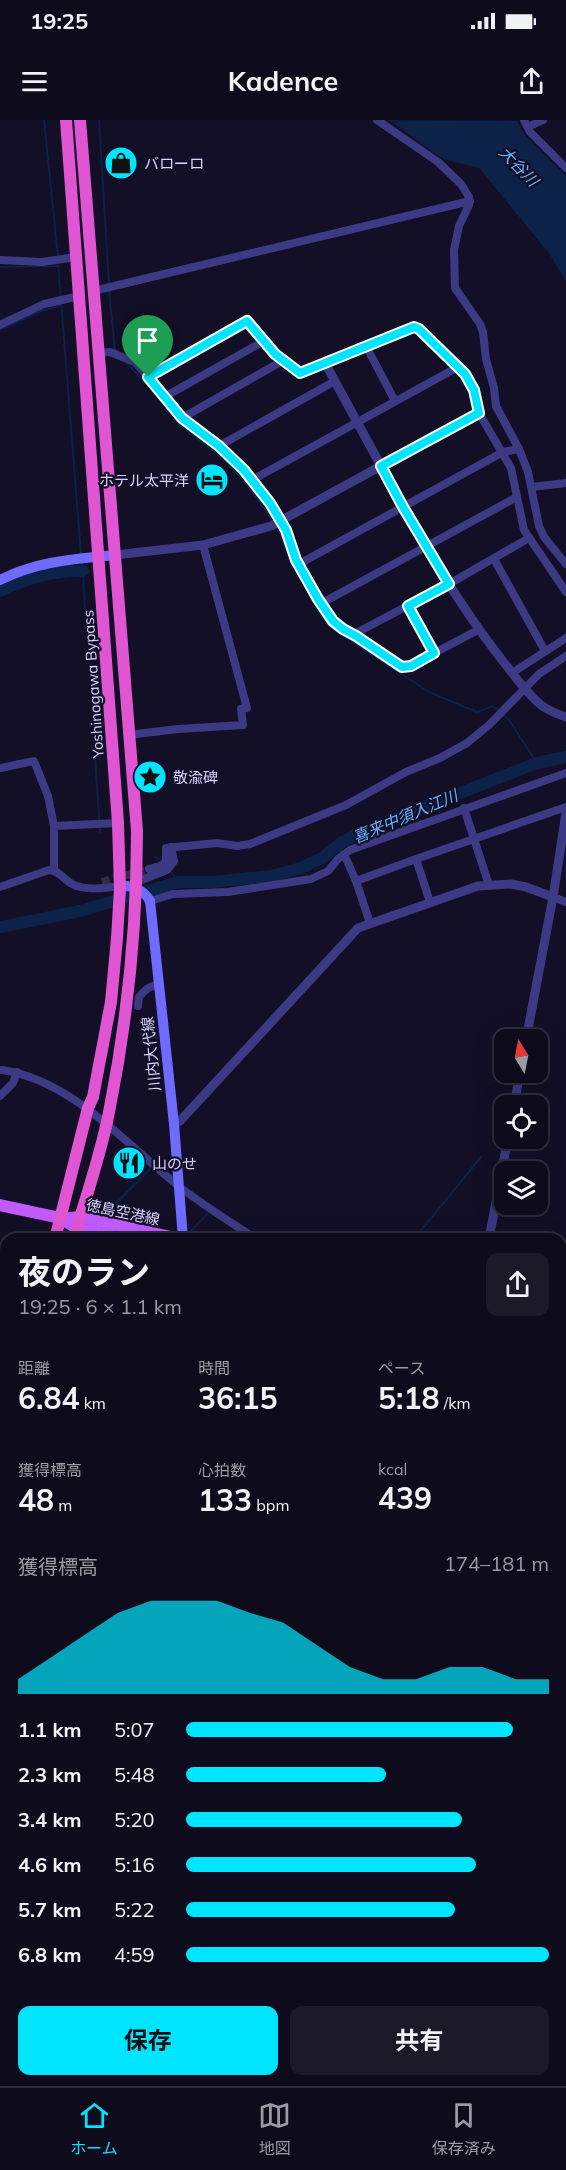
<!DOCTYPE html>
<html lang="ja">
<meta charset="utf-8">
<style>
body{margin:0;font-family:Mulish,"Noto Sans JP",sans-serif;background:#1c1929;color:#f1f3f6;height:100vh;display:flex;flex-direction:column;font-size:22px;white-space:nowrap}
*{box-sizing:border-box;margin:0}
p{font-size:20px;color:#9b9ba3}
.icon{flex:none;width:33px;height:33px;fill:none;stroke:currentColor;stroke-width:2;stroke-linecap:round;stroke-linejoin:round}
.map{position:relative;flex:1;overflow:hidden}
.details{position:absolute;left:0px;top:1113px;width:567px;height:854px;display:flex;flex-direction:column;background:#0e0b1c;border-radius:18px 18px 0 0;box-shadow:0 6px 24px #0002,0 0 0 2px #2e2b3b}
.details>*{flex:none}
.needle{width:39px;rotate:350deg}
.tools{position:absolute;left:494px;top:909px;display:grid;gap:12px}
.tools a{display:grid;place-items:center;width:54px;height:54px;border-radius:12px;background:#0e0b1c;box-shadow:0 6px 24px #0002,0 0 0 2px #2e2b3b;font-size:30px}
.pin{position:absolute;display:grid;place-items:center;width:51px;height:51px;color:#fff;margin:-62px -26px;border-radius:50% 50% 50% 0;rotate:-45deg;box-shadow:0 0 6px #0007}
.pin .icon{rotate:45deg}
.round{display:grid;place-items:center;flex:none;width:63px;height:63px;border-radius:12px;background:#1c1929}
.overview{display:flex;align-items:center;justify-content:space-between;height:102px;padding:0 18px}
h1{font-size:33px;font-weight:700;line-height:45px}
.figures{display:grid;grid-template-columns:repeat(3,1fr);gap:9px;height:102px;padding:6px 18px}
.figures div{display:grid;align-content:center}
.figures b{font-size:30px;font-weight:700}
.figures small{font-size:16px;font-weight:400}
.figures p{font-size:16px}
.chart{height:168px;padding:12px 18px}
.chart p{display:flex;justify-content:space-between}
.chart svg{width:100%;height:108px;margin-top:6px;fill:#00e5ff;opacity:.7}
.primary-button{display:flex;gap:12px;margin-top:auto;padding:12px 18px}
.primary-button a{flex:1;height:69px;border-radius:12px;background:#00e5ff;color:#111;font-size:24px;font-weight:700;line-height:69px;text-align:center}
.primary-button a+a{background:#1c1929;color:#f1f3f6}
ul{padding:0 18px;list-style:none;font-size:20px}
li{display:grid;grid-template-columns:96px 72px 1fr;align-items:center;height:45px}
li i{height:15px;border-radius:8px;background:#00e5ff}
.status{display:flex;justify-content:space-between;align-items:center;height:42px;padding:0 30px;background:#0e0b1c;direction:ltr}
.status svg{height:16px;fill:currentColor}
header{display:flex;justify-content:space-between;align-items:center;height:78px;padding:0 18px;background:#0e0b1c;font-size:27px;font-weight:700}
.tabs{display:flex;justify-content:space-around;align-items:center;height:84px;border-top:2px solid #2e2b3b;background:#0e0b1c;font-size:16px;color:#9b9ba3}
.tabs a{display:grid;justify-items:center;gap:3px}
.tabs .selected{color:#00e5ff}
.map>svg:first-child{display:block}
</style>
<div class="status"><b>19:25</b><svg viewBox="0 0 49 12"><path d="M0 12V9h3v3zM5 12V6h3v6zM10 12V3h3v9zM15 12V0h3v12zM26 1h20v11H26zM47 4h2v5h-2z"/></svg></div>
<header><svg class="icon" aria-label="menu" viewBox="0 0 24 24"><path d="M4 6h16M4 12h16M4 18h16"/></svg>Kadence<svg class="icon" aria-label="share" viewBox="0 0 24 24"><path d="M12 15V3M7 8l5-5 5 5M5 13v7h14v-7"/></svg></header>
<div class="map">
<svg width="566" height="1966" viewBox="0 0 566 1966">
<rect width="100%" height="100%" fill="#130f26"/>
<!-- water -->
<g fill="#0c2248">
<polygon points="389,0 517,1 524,14 566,56 566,162 549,133 479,48 443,39"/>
<polygon points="566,1597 566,1828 561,1835 561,1604"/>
<polygon points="250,1960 452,1961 445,1966 244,1966"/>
</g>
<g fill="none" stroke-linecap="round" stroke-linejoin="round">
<!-- stream -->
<g stroke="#0c2248" stroke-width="2">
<polyline points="44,0 58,137"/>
<polyline points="99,0 109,165"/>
<polyline points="58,143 81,434"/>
<polyline points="0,147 57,146"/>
<polyline points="109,171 115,230"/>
<polyline points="0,210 41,191 61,185"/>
<polyline points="125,241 170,290 179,304 222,338 243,359 273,401"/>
<polyline points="277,406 290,441 322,497 331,508 429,572 477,592 493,586 509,600 537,643"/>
<polyline points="82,442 100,712"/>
<polyline points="155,737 163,741"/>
<polyline points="170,750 178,762"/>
<polyline points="108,1092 150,1049"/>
<polyline points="189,1113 208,1093"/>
<polyline points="414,1119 481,1037"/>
<polyline points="0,1463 6,1429"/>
<polyline points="0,1562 6,1561"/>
<polyline points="561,1887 566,1881"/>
<polyline points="561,1908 566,1909"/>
<polyline points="500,1966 504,1960"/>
</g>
<!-- river -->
<g stroke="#0c2248" stroke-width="12">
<path d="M0 471C28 458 51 451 83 451"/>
<polyline points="0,807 80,791 178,762 212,762 271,756 301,748 322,738 342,722 363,711 537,643 566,637"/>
</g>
<!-- minor-tunnel -->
<polyline stroke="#312d47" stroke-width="8" stroke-dasharray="8 4" stroke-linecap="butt" points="102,762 149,749"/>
<!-- minor -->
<g stroke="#3d3a85" stroke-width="8">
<polyline points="377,0 438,42 461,64 469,77 469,85 459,106 454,130 455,168 480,204 483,212 486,239 494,268 496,286 519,329 528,352 539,406 544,417 566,444"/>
<polyline points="524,0 530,12 566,48"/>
<polyline points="528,7 543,0"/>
<polyline points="0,140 42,142 76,137"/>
<polyline points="93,171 470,81"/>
<polyline points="0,205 44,184 80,176"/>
<polyline points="366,226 395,281"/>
<polyline points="98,233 110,232 135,242 182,298 219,326 244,350 281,401 286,410 296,440 318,479 333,501 343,509 406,548 478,510"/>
<polyline points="148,257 247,201 275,234 284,240"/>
<polyline points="166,276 264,221"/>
<polyline points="182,298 284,240 300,253 414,207 419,209 465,254 474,270 479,293 511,348 524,410 566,472"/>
<polyline points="219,326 335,261"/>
<polyline points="381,346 479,293"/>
<polyline points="252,360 458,247"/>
<polyline points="532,367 566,363"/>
<polyline points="494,439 545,531"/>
<polyline points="299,444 503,332 519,329"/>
<polyline points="322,483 517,377"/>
<polyline points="408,486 434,533"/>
<polyline points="356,516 358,512 449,464 529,418"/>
<polyline points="512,553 566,518"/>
<polyline points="128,615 178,609 243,605 241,589 247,588 203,425"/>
<polyline points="0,648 34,641 48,676 54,706"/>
<polyline points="464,688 489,765"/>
<polyline points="344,734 356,761"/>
<polyline points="149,749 163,745 166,741 166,728 217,723 237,726 250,724 346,685 406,652 440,638 467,623 489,605 539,554 566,536"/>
<polyline points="54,750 54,706 118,703"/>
<polyline points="134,763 167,750 174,741 171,727"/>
<path d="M0 767 49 750C59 750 64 760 72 764 85 771 106 768 120 766"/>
<polyline points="553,777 566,782"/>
<polyline points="150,781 173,774 228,772 311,759 328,751 338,739 350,730 566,653"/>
<polyline points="430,782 416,739 566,687"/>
<polyline points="370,803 356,761 416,739"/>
<path d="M138 886 139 877C145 870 149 866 158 865"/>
<path d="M2 950C71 960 124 1022 176 1064 201 1084 229 1101 256 1119"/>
<polyline points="0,976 13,963 17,952"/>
<polyline points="561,1294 566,1296"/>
<polyline points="561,1522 566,1511"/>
<polyline points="0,1670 6,1669"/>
<polyline points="561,1877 566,1871"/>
<polyline points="1,1878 6,1877"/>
<polyline points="561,1902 566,1903"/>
<polyline points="487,1966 491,1960"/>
</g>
<!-- tertiary -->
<g stroke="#3d3a85" stroke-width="9">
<polyline points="325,243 381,346"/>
<path d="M115 435 203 425 271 406 381 346C417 413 455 480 502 540 515 556 526 573 541 585 549 591 557 594 566 597"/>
<polyline points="526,920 553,777 566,693"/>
<polyline points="514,986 520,952"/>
<polyline points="174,1004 180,1001 358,808 478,766 511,764 526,767 553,777"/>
<polyline points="489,1119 508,1018"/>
<polyline points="0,1569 6,1568"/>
</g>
<!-- secondary -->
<g stroke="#6f6bff" stroke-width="10">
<path d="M0 460C38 441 74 439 115 435"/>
<path d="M120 766C132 765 144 770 150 781L174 1004 183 1119"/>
<polyline points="340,1960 344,1966"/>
<polyline points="126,1966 137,1960"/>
</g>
<!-- primary -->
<g stroke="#c25bff" stroke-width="12">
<polyline points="0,1085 60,1098 77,1108 127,1119"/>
<polyline points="70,1098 80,1097 180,1119"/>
<polyline points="561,1201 566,1202"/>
</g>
<!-- trunk -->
<g stroke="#e055d1" stroke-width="12">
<polyline points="55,1119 88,988 93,977 111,882 117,818 120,769 118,703 66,0"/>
<path d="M74 1119C86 1075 102 1032 110 987 128 896 137 804 137 711L80 0"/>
<polyline points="0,1320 6,1296"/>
<polyline points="0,1391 6,1363"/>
</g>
</g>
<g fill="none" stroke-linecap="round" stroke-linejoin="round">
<!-- route casing -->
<g stroke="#fff" stroke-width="12">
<polygon id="route" points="247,201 275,234 300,253 414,207 419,209 465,254 474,270 479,293 381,346 403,387 449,464 408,486 434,533 411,546 402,547 356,516 343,509 333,501 318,479 296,440 286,410 270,383 244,350 219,326 182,298 148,257"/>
</g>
<!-- route -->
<use href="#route" stroke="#00e5ff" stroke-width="8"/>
</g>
<!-- icons -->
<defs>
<g id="shop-disc" transform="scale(1.725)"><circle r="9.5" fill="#00e5ff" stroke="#130f26"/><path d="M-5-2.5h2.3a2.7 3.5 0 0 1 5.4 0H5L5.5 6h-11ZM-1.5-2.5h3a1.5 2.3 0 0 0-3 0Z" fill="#111"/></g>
<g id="hotel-disc" transform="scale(1.725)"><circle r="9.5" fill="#00e5ff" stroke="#130f26"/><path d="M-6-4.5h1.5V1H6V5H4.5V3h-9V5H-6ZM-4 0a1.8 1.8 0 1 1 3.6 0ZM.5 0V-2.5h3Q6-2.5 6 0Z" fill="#111"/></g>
<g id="sight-disc" transform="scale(1.725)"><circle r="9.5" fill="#00e5ff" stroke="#130f26"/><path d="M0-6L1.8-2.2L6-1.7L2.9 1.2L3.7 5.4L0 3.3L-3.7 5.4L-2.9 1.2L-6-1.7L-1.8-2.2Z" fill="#111"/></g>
<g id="restaurant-disc" transform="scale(1.725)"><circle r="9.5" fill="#00e5ff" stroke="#130f26"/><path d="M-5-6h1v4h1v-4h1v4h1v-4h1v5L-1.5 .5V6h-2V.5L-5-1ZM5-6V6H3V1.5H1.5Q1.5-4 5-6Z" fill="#111"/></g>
</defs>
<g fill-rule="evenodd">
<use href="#shop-disc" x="121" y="43"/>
<use href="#hotel-disc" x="212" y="360"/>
<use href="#sight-disc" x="150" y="657"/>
<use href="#restaurant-disc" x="129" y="1043"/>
</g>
<g text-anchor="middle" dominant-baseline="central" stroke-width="4.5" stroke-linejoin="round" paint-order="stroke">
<!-- poi labels -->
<g font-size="15" fill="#d9d4ff" stroke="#130f26" text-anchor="start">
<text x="144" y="43">バローロ</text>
<text x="189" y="360" text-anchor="end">ホテル太平洋</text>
<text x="173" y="657">敬渝碑</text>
<text x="152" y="1043">山のせ</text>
</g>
<!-- street labels -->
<g font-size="15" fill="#d9d4ff" stroke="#130f26">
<text transform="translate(93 564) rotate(-94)">Yoshinogawa Bypass</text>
<text transform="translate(151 934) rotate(-96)">川内大代線</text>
<text transform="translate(123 1092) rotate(12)">徳島空港線</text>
</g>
<!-- water labels -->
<g font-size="16" font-style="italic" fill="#62b6ff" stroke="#130f26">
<text transform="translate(519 46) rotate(46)">大谷川</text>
<text transform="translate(405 696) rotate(-23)">喜来中須入江川</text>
</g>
</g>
</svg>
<div class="tools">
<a><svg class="needle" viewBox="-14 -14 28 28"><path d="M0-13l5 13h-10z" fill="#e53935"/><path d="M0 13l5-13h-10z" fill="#9b9ba3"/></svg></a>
<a><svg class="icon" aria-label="locate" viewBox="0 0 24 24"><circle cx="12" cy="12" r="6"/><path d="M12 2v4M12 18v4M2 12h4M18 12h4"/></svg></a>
<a><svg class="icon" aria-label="layers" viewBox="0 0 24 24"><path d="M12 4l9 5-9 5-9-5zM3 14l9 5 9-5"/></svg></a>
</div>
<div class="pin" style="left:148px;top:257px;background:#1e9e55"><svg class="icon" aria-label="arrive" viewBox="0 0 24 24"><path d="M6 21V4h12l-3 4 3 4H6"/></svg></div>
<section class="details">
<div class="overview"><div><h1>夜のラン</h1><p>19:25 · 6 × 1.1 km</p></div><a class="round"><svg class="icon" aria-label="share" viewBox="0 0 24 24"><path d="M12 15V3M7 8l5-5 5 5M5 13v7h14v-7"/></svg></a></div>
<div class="figures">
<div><p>距離</p><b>6.84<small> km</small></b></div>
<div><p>時間</p><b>36:15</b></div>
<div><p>ペース</p><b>5:18<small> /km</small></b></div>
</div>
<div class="figures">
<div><p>獲得標高</p><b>48<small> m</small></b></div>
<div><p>心拍数</p><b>133<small> bpm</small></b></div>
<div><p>kcal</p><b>439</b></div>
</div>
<div class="chart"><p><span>獲得標高</span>174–181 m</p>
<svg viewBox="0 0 160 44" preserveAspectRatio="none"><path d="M0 44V38L10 29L20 20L30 11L40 6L50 6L60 6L70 11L80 15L90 24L100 33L110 38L120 38L130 33L140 33L150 38L160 38V44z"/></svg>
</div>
<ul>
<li><b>1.1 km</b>5:07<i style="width:90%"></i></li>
<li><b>2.3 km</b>5:48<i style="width:55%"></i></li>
<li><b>3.4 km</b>5:20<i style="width:76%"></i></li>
<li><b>4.6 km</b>5:16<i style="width:80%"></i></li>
<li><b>5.7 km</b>5:22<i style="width:74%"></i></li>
<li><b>6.8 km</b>4:59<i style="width:100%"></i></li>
</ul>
<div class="primary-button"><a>保存</a><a>共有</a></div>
</section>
</div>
<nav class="tabs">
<a class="selected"><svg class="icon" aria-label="home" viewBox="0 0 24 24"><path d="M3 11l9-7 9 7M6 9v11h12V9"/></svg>ホーム</a>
<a><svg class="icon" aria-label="map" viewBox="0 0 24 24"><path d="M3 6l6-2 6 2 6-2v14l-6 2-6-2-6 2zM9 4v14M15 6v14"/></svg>地図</a>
<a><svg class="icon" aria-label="saved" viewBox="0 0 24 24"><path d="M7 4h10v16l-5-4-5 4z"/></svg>保存済み</a>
</nav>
